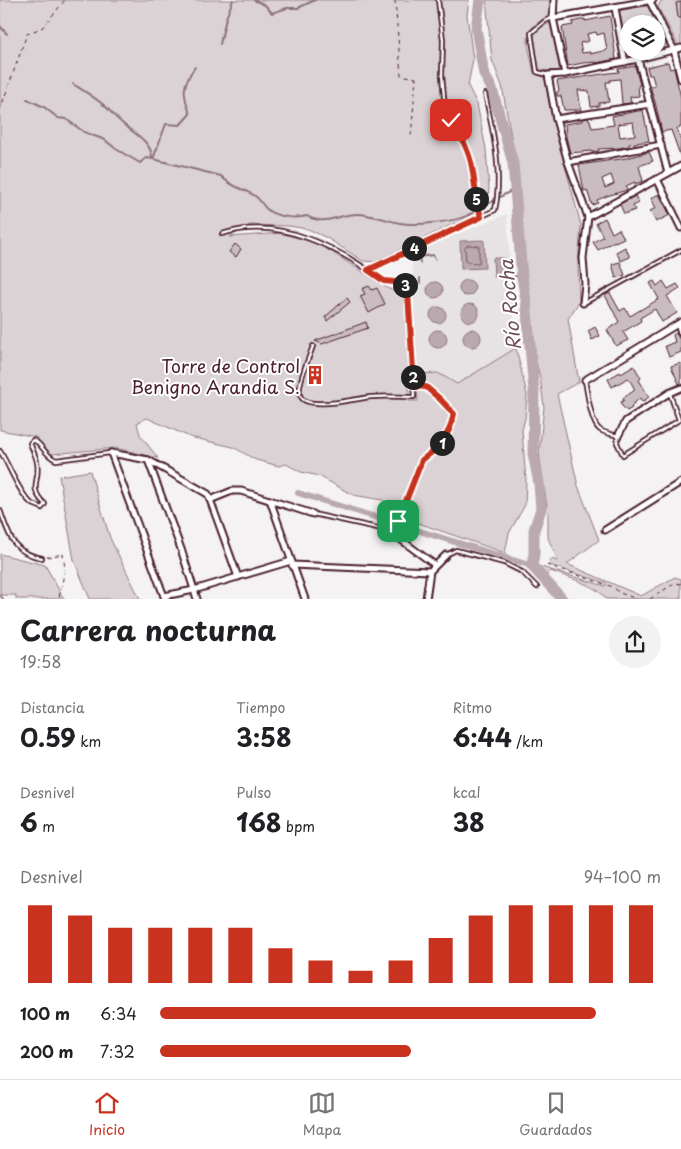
<!DOCTYPE html>
<html lang="es">
<meta charset="utf-8">
<style>
body{margin:0;font-family:"Playpen Sans",sans-serif;background:#f2f2f2;color:#202124;height:100vh;display:flex;flex-direction:column;font-size:19px;white-space:nowrap}
*{box-sizing:border-box;margin:0}
p{font-size:16px;color:#757577}
.icon{flex:none;width:28px;height:28px;fill:none;stroke:currentColor;stroke-width:2;stroke-linecap:round;stroke-linejoin:round}
.map{position:relative;height:599px;overflow:hidden}
.drawer{display:flex;flex-direction:column;background:#fff;flex:1}
.drawer>*{flex:none}
.tools{position:absolute;left:620px;top:15px;display:grid;gap:10px}
.tools a{display:grid;place-items:center;width:45px;height:45px;border-radius:50%;background:#fff;box-shadow:0 2px 12px #0003;font-size:25px}
.pin{position:absolute;display:grid;place-items:center;width:42px;height:42px;color:#fff;margin:-21px;border-radius:10px;box-shadow:0 2px 8px #0006}
.km{position:absolute;width:25px;height:25px;margin:-12px;border-radius:50%;background:#222;color:#fff;font-size:14px;line-height:25px;text-align:center}
.round{display:grid;place-items:center;flex:none;width:52px;height:52px;border-radius:26px;background:#f2f2f2}
.headline{display:flex;align-items:center;justify-content:space-between;height:85px;padding:0 20px}
h1{font-size:28px;font-weight:700;line-height:38px}
.stats{display:grid;grid-template-columns:repeat(3,1fr);gap:8px;height:85px;padding:5px 20px}
.stats div{display:grid;align-content:center}
.stats b{font-size:25px;font-weight:700}
.stats small{font-size:14px;font-weight:400}
.stats p{font-size:14px}
.chart{height:140px;padding:10px 20px}
.chart p{display:flex;justify-content:space-between}
.chart svg{width:100%;height:90px;margin-top:5px;stroke:#c8321e;stroke-width:6}
ul{padding:0 20px;list-style:none;font-size:16px}
li{display:grid;grid-template-columns:80px 60px 1fr;align-items:center;height:38px}
li i{height:12px;border-radius:6px;background:#c8321e}
.dock{display:flex;justify-content:space-around;align-items:center;height:70px;border-top:1px solid #e0e0e0;background:#fff;font-size:14px;color:#757577}
.dock a{display:grid;justify-items:center;gap:2px}
.dock .selected{color:#c8321e}
.map>svg:first-child{display:block}
</style>
<div class="map">
<svg width="681" height="599" viewBox="0 0 681 599">
<rect width="100%" height="100%" fill="#f4f2f2"/>
<filter id="ink" filterUnits="userSpaceOnUse"><feTurbulence type="fractalNoise" baseFrequency=".02" numOctaves="2"/><feDisplacementMap in="SourceGraphic" scale="10" xChannelSelector="R" yChannelSelector="G"/><feConvolveMatrix kernelMatrix="1 2 1 2 8 2 1 2 1" color-interpolation-filters="sRGB"/></filter>
<g filter="url(#ink)">
<!-- built -->
<polygon fill="#e7e2e3" points="507,214 516,348 457,385 438,373 416,374 412,253"/>
<!-- green -->
<g fill="#dbd2d5" stroke="#927880">
<polygon points="0,0 469,0 467,15 473,59 468,86 477,104 486,149 489,189 486,208 375,262 363,261 327,238 308,229 289,226 250,225 230,237 281,233 308,241 324,247 389,289 399,293 404,298 409,346 409,401 418,401 416,374 438,373 457,384 516,348 527,395 525,419 522,430 526,481 525,505 509,533 505,553 395,515 394,508 382,500 353,495 319,476 301,472 286,464 279,466 256,460 233,447 190,437 147,418 137,423 140,435 158,458 116,448 51,454 36,437 0,430"/>
<path d="M486 0H551L550 16C518 29 529 45 534 73L545 78 551 114 581 225 578 265 579 302 568 319 579 382 557 394 578 486 599 540 567 564 641 596 675 577 681 579V599H606C599 586 564 576 550 571L546 577 538 566 605 586 606 583 549 565 551 559 558 561 548 538V513L539 453 544 407 540 377 534 355 532 330 528 323 530 304 524 262 517 170 502 86 492 60Z"/>
<polygon points="668,0 681,0 681,45 678,45 658,7 661,1"/>
<polygon points="647,6 649,8 666,44 664,49 656,51 656,24 629,24 629,51 654,51 628,57 626,56 618,14 622,10"/>
<polygon points="551,23 560,71 539,70 534,36 540,27"/>
<polygon points="90,471 110,538 140,599 90,599 74,560 59,476"/>
<polygon points="0,554 45,565 64,599 16,599 16,595 0,595"/>
</g>
<!-- water -->
<g fill="#baa9ae" stroke="#8d727a">
<polygon points="484,240 485,268 461,269 460,241"/>
<polygon points="493,258 504,258 505,277 494,277"/>
<circle cx="467" cy="288" r="8"/>
<circle cx="435" cy="290" r="8"/>
<circle cx="470" cy="313" r="9"/>
<circle cx="438" cy="315" r="8"/>
<circle cx="472" cy="338" r="9"/>
<circle cx="438" cy="339" r="9"/>
</g>
<g fill="none" stroke-linecap="round" stroke-linejoin="round">
<!-- shore -->
<polygon stroke="#77565f" stroke-width="1" points="468,245 479,246 479,263 466,262 465,248"/>
<!-- stream -->
<g stroke="#8d727a" stroke-width="2">
<polyline points="254,0 265,5 272,13 287,8 298,8 315,0"/>
<polyline points="0,26 7,34"/>
<polyline points="220,44 226,18 233,0"/>
<path d="M73 84C84 91 96 98 106 107 111 112 116 118 122 123 133 133 151 141 152 157"/>
<path d="M27 99 44 107 58 118 66 119 84 132 105 140 116 149 140 163 146 158 153 159 221 176C232 188 243 188 255 196 261 200 263 207 269 211 278 217 296 219 307 216 325 227 340 213 359 214 373 215 386 220 400 223 414 226 456 222 468 215 484 207 499 197 515 189"/>
<path d="M153 159 166 124 180 125 190 114C183 94 181 86 195 67"/>
<polyline points="420,263 419,257 433,255 435,259"/>
<polyline points="513,276 522,277"/>
<polyline points="420,278 420,283"/>
<polyline points="0,595 3,599"/>
</g>
<!-- canal -->
<polyline stroke="#baa9ae" stroke-width="6" points="298,493 532,566"/>
<!-- river -->
<polyline stroke="#baa9ae" stroke-width="11" points="480,0 476,28 484,74 492,89 513,163 522,277 526,300 534,391 533,454 539,483 541,509 534,530 534,554 532,566 562,599"/>
</g>
<!-- building -->
<g fill="#cabdc1" stroke="#4a1f2b" fill-rule="evenodd">
<polygon points="681,2 681,18 678,18 676,3"/>
<path d="M610 16 616 59 596 63V62L583 63 568 66 562 27 573 25 572 22 580 20 585 19V21ZM596 32 597 35 604 33 607 50 590 54V52L582 53 580 43 589 41 587 34Z"/>
<polygon points="668,62 670,69 674,68 681,98 681,127 677,128 681,141 680,155 671,130 662,132 655,102 651,90 651,86 655,86 652,75 649,75 647,67"/>
<polygon points="635,66 640,85 638,86 639,96 630,97 631,103 622,104 620,79 610,80 610,82 606,82 609,102 599,103 599,106 591,107 589,91 578,90 581,110 564,110 561,96 557,96 557,92 559,91 557,81 609,73 619,72 618,69"/>
<path d="M643 110 649 141 629 144V146L619 148 598 149 599 151 591 152V151L570 153 566 137 565 124 582 121V119L588 118 589 120H590L592 128 614 125 612 116ZM633 122 635 135 620 137 618 124Z"/>
<path d="M649 152 653 161 639 166 643 181 635 184V182L626 186 627 190 607 196 597 200 598 203 592 205 587 190 584 191 579 165 627 158ZM611 175 614 184 605 188 602 179Z"/>
<polygon points="659,194 670,215 656,222 650,211 656,208 651,198"/>
<polygon points="635,196 639,203 633,206 635,210 624,214 620,204"/>
<polygon points="605,218 612,233 619,229 624,238 615,242 615,241 598,250 593,242 603,237 596,223"/>
<polygon points="235,244 241,249 236,257 229,252"/>
<polygon points="625,247 630,257 621,261 616,252"/>
<polygon points="620,262 625,275 616,278 612,264"/>
<polygon points="654,281 657,286 663,281 668,289 677,284 680,288 667,296 677,313 662,322 655,309 640,318 641,321 623,332 628,340 616,346 607,330 619,322 605,295 610,293 620,311 625,308 630,316 659,299 650,283"/>
<polygon points="369,286 372,290 377,288 385,304 369,313 360,296 365,294 362,289"/>
<polygon points="347,298 350,302 327,321 325,317"/>
<polygon points="366,322 368,328 322,344 315,341"/>
<polygon points="595,327 600,336 592,340 588,331"/>
<polygon points="676,333 681,342 681,352 669,357 665,346 675,342 673,335"/>
<polygon points="681,363 681,384 679,384 671,366"/>
<polygon points="634,366 641,378 639,380 649,397 642,402 640,398 631,406 632,408 627,411 621,405 621,402 624,400 623,398 635,390 632,384 628,378 612,387 608,379 620,372 621,374"/>
<polygon points="311,372 314,372 318,374 316,379 313,380 310,378"/>
</g>
<g fill="none" stroke-linecap="round" stroke-linejoin="round">
<!-- service casing -->
<g stroke="#4a1f2b" stroke-width="6">
<g id="service">
<polyline points="438,0 443,40 442,75 445,108 461,135 472,166 476,199 481,217"/>
<polyline points="548,75 537,72 531,33 545,21 552,18"/>
<path d="M222 234C280 215 338 248 384 281L395 282 406 286 408 293 414 397C400 397 386 396 371 397 358 398 305 412 300 395 297 384 309 358 313 346"/>
<path d="M368 270 495 210C503 172 493 132 485 94"/>
<polyline points="584,303 681,250"/>
<path d="M585 380C587 391 591 423 599 429 603 433 612 434 618 436L617 443 623 455 679 420 670 394"/>
<path d="M0 451C9 465 19 493 31 503 34 505 39 506 42 508L45 504C27 487 41 481 37 462 36 456 32 449 30 443L33 440C42 443 43 454 56 460L110 453"/>
<path d="M0 510C9 535 12 553 42 558"/>
<polyline points="313,514 382,529"/>
<polyline points="446,555 456,550 504,563 522,572 537,587"/>
</g>
</g>
<!-- minor casing -->
<g stroke="#4a1f2b" stroke-width="9">
<g id="minor">
<polyline points="554,0 553,18 565,74"/>
<polyline points="649,0 674,50 681,79"/>
<polyline points="615,8 625,62"/>
<polyline points="553,18 653,0"/>
<polyline points="638,59 668,173"/>
<polyline points="556,119 650,104"/>
<polyline points="568,162 661,145"/>
<polyline points="657,179 681,228"/>
<polyline points="588,217 681,166"/>
<polyline points="583,303 585,284 583,258 588,217 568,162 556,119 548,75 565,74 638,59 681,48"/>
<polyline points="678,324 681,333"/>
<polyline points="585,380 681,322"/>
<polyline points="618,436 626,421 669,393 681,388"/>
<polyline points="111,453 148,460 208,494 238,577"/>
<polyline points="111,453 165,599"/>
<polyline points="148,460 181,549 197,599"/>
<polyline points="210,500 232,491 241,491 313,514"/>
<polyline points="270,500 305,599"/>
<polyline points="382,529 396,536 435,565"/>
<polyline points="605,530 681,482"/>
<polyline points="292,565 430,571"/>
<polyline points="164,596 194,590 291,561"/>
<polyline points="426,599 430,571 446,555"/>
</g>
</g>
<!-- path -->
<g stroke="#4a1f2b" stroke-width="1" stroke-dasharray="4 4" stroke-linecap="butt">
<polyline points="395,0 401,75 416,78 411,138"/>
<polyline points="0,110 27,34 43,27 65,0"/>
<polyline points="397,530 402,509 422,460 441,445 450,428 455,414 440,399 426,387 417,387"/>
<polyline points="47,557 63,554 65,569 59,598 60,599"/>
<polyline points="547,565 613,587 620,593 637,599"/>
<polyline points="650,599 675,583 681,584"/>
</g>
<!-- service -->
<use href="#service" stroke="#fff" stroke-width="2.5"/>
<!-- minor -->
<use href="#minor" stroke="#fff" stroke-width="5"/>
</g>
</g>
<g fill="none" stroke-linecap="round" stroke-linejoin="round" filter="url(#ink)">
<!-- route casing -->
<g stroke="#fff" stroke-width="10">
<path id="route" d="M398 521 422 460 441 445 450 428 454 414 440 399 426 387 414 386 408 293 406 286 395 282 384 281 368 270 481 217C476 200 475 184 472 167 469 150 460 134 451 120"/>
</g>
<!-- route -->
<use href="#route" stroke="#c8321e" stroke-width="6"/>
</g>
<!-- icons -->
<defs>
<g id="building-bare" transform="scale(1.5)"><path d="M-4-6H4V6H1V3H-1V6H-4ZM-2.5-4.3h1.7v1.8h-1.7ZM.8-4.3h1.7v1.8H.8ZM-2.5-1h1.7V.8h-1.7ZM.8-1h1.7V.8H.8Z" fill="#c8321e" stroke="#fff" stroke-width="2.5" paint-order="stroke"/></g>
</defs>
<g fill-rule="evenodd">
<use href="#building-bare" x="315" y="375"/>
</g>
<g text-anchor="middle" dominant-baseline="central" stroke-width="4" stroke-linejoin="round" paint-order="stroke">
<!-- poi labels -->
<g font-size="18" fill="#4a1f2b" stroke="#fff" text-anchor="end">
<text x="300" y="365">Torre de Control<tspan x="300" dy="21">Benigno Arandia S.</tspan></text>
</g>
<!-- water labels -->
<g font-size="19" font-style="italic" fill="#714f59" stroke="#fff">
<text transform="translate(509 305) rotate(-95)">Río Rocha</text>
</g>
</g>
</svg>
<div class="tools">
<a><svg class="icon" aria-label="layers" viewBox="0 0 24 24"><path d="M12 4l9 5-9 5-9-5zM3 14l9 5 9-5"/></svg></a>
</div>
<div class="pin" style="left:398px;top:521px;background:#1e9e55"><svg class="icon" aria-label="arrive" viewBox="0 0 24 24"><path d="M6 21V4h12l-3 4 3 4H6"/></svg></div>
<div class="pin" style="left:451px;top:120px;background:#d93025"><svg class="icon" aria-label="check" viewBox="0 0 24 24"><path d="M5 12l5 5 9-10"/></svg></div>
<b class="km" style="left:442px;top:443px">1</b>
<b class="km" style="left:413px;top:377px">2</b>
<b class="km" style="left:405px;top:285px">3</b>
<b class="km" style="left:414px;top:248px">4</b>
<b class="km" style="left:476px;top:199px">5</b>
</div>
<section class="drawer">
<div class="headline"><div><h1>Carrera nocturna</h1><p>19:58</p></div><a class="round"><svg class="icon" aria-label="share" viewBox="0 0 24 24"><path d="M12 15V3M7 8l5-5 5 5M5 13v7h14v-7"/></svg></a></div>
<div class="stats">
<div><p>Distancia</p><b>0.59<small> km</small></b></div>
<div><p>Tiempo</p><b>3:58</b></div>
<div><p>Ritmo</p><b>6:44<small> /km</small></b></div>
</div>
<div class="stats">
<div><p>Desnivel</p><b>6<small> m</small></b></div>
<div><p>Pulso</p><b>168<small> bpm</small></b></div>
<div><p>kcal</p><b>38</b></div>
</div>
<div class="chart"><p><span>Desnivel</span>94–100 m</p>
<svg viewBox="0 0 160 44" preserveAspectRatio="none"><path d="M5 44V6M15 44V11M25 44V17M35 44V17M45 44V17M55 44V17M65 44V27M75 44V33M85 44V38M95 44V33M105 44V22M115 44V11M125 44V6M135 44V6M145 44V6M155 44V6"/></svg>
</div>
<ul>
<li><b>100 m</b>6:34<i style="width:87%"></i></li>
<li><b>200 m</b>7:32<i style="width:50%"></i></li>
</ul>
</section>
<nav class="dock">
<a class="selected"><svg class="icon" aria-label="home" viewBox="0 0 24 24"><path d="M3 11l9-7 9 7M6 9v11h12V9"/></svg>Inicio</a>
<a><svg class="icon" aria-label="map" viewBox="0 0 24 24"><path d="M3 6l6-2 6 2 6-2v14l-6 2-6-2-6 2zM9 4v14M15 6v14"/></svg>Mapa</a>
<a><svg class="icon" aria-label="saved" viewBox="0 0 24 24"><path d="M7 4h10v16l-5-4-5 4z"/></svg>Guardados</a>
</nav>
